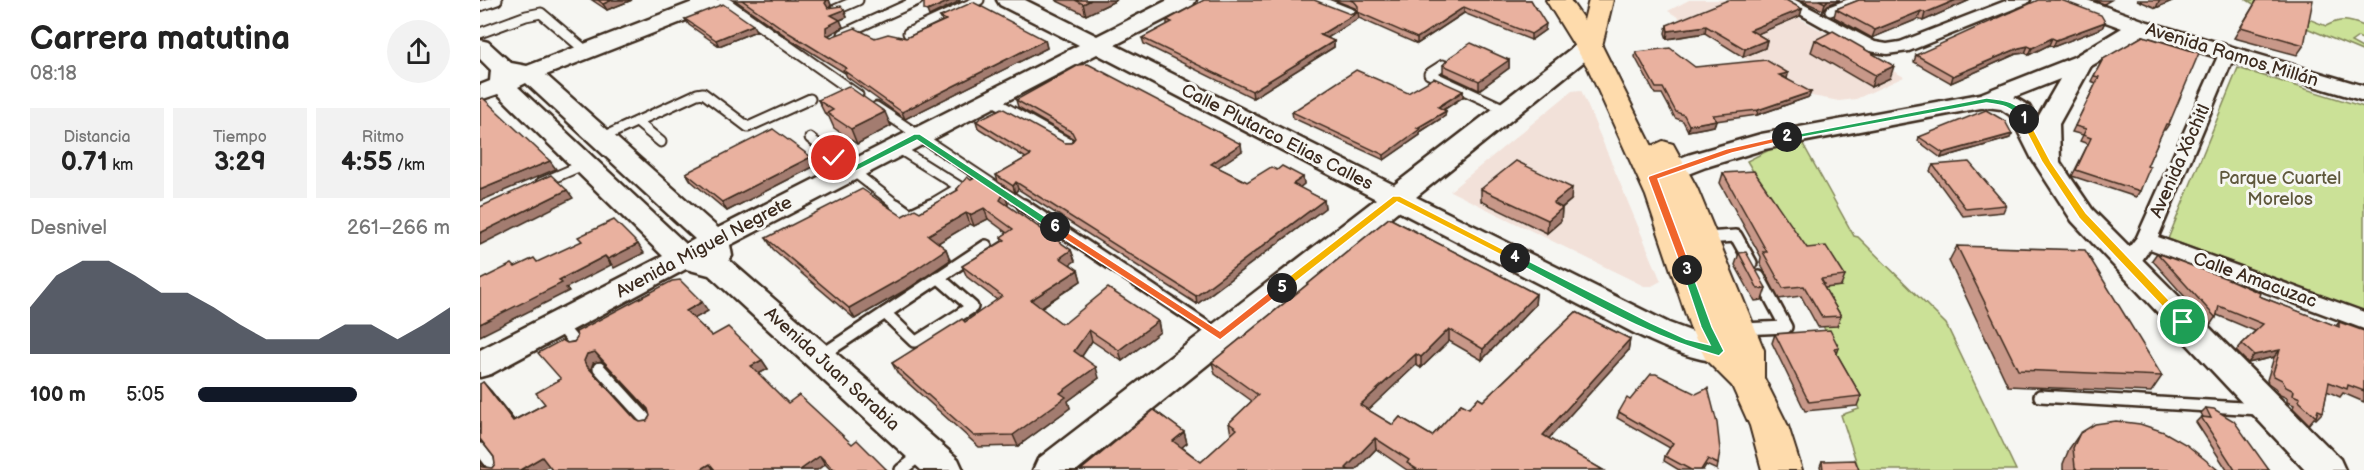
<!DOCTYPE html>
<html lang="es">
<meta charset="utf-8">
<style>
body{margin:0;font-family:"Balsamiq Sans",sans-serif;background:#f2f2f2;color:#222;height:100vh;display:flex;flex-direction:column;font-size:22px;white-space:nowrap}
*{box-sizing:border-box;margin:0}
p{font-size:20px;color:#767676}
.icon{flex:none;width:33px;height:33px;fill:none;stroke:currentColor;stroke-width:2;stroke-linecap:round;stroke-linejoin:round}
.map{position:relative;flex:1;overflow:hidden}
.side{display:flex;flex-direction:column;background:#fff;width:480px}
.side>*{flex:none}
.pin{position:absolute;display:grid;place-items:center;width:51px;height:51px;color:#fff;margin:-26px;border:3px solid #fff;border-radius:50%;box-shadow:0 2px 6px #0007}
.km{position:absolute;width:30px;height:30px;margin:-15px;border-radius:50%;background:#222;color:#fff;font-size:16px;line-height:30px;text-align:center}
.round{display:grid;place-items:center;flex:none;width:63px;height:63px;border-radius:32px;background:#f2f2f2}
.headline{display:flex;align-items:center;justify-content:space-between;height:102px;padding:0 30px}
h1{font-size:33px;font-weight:600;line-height:45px}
.metrics{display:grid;grid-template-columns:repeat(3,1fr);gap:9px;height:102px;padding:6px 30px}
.metrics div{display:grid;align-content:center;border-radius:0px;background:#f2f2f2;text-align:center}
.metrics b{font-size:26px;font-weight:600}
.metrics small{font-size:16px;font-weight:400}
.metrics p{font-size:16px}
.chart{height:168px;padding:12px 30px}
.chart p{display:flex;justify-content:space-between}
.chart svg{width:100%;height:108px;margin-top:6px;fill:#111827;opacity:.7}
ul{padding:0 30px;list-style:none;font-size:20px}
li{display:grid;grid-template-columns:96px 72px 1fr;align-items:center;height:45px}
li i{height:15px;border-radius:8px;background:#111827}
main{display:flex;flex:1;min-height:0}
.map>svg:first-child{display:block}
</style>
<main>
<section class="side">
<div class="headline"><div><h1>Carrera matutina</h1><p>08:18</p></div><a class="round"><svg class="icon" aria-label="share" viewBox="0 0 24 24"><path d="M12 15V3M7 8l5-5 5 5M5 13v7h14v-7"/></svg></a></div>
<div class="metrics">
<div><p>Distancia</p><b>0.71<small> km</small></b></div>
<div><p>Tiempo</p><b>3:29</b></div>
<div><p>Ritmo</p><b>4:55<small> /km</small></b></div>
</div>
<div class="chart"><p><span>Desnivel</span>261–266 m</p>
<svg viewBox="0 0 160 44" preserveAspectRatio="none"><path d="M0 44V25L10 12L20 6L30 6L40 12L50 19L60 19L70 25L80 32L90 38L100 38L110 38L120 32L130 32L140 38L150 32L160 25V44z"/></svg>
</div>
<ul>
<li><b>100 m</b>5:05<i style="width:63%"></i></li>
</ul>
</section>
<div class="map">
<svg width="1884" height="470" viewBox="0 0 1884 470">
<rect width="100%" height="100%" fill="#f6f6f2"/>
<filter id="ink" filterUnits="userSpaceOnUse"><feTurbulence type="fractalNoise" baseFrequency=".0167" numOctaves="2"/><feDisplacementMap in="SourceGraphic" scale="12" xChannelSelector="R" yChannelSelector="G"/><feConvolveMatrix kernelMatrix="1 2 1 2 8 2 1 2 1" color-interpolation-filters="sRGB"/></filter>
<g filter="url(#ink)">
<!-- built -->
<g fill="#f2e1d9">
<polygon points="1209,0 1287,0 1424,77 1376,99 1359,101 1332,96 1313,88 1188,11"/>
<polygon points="1101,90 1181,281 1172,286 1164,286 970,191 1092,91"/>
</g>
<!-- green -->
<g fill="#cbe197" stroke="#83865a" stroke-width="1.5">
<path d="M1767 0H1781L1846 26C1861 18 1869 20 1884 26V40L1878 37 1871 42 1884 49 1882 51 1783 10Z"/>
<polygon points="1758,68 1884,107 1884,311 1688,239"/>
<polygon points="1323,144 1374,236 1378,237 1466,324 1536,470 1379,470 1361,415 1379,409 1332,300 1337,289 1361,286 1324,258 1267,161 1293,148"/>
</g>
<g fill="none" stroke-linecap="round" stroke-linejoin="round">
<!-- lane-far1 casing -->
<g stroke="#3b2a1e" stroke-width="13">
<g id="lane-far1">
<polyline points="243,0 378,95"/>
<polyline points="837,0 872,14"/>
<polyline points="0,6 17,0"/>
<polyline points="355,10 378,0"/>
<polyline points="1350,11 1379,0"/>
<polyline points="0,33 46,16 61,13 106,51"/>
<polyline points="428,33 499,0"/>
<polyline points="363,34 438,0"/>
<polyline points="963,65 949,74 1027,110"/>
<polyline points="510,99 590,144"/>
<polyline points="396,107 545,206"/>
<polyline points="157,122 181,142"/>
<polyline points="121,138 217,94 223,93 268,127 330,99"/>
<polyline points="330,138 418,206"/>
<polyline points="416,147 480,187 448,206"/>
<polyline points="61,183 105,164"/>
</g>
</g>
<!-- lane casing -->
<g stroke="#3b2a1e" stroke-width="16">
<g id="lane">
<polyline points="416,205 430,215 451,205"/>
<polyline points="543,205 740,336"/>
<polyline points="1225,238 1256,236 1271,263"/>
<polyline points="405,313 434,341 438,341 492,307 458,277"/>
<polyline points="79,324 96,344"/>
<polyline points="1262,329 1306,327 1279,277"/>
<polyline points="342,355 506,246"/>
<polyline points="119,368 169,423"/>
<polyline points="1560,396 1779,409"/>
<polyline points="0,449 16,470"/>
<polyline points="421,470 442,454"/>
</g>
</g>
<!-- street casing -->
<g stroke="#3b2a1e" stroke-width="5">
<g id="street">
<polygon points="1295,0 1315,0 1395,42 1407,44 1420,42 1528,0 1550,0 1548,3 1429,51 1407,54 1384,50"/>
<path d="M1747 49 1753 50 1755 54 1678 237 1884 312V329L1670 249C1661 261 1656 274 1639 269L1636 264 1657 237 1739 54 1741 50Z"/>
</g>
</g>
<!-- secondary casing -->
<g stroke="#3b2a1e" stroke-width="5">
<g id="secondary">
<path d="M218 0H248L245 5 66 75 238 228 599 45 520 5 517 0H545L617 36 688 0H716L713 5 635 45 914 185 1101 41 1109 39 1117 41 1120 46 1117 51 936 197 1189 323 1221 335 1256 338 1267 342 1272 350 1267 358C1230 370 1189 349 1156 334L918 211 597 470H553L558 459 896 199 617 54 250 245 252 256 249 260 478 459 483 470H441L229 275 206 269 11 374 0 377V350L183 256 18 94 0 100V85L10 81 11 70 0 59V40L8 42 31 63 47 66ZM46 83 215 239 206 244 38 87Z"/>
<path d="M1576 0H1607L1668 22 1884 86V101L1663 35 1611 66 1579 124 1580 162 1612 209 1860 459 1865 470H1825L1592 221 1552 159 1530 115 1521 109 1506 107 1285 149 1226 167 1182 184 1173 186 1164 184 1160 178 1164 172 1208 155 1281 134 1500 94 1594 57 1642 28 1579 5ZM1580 79 1557 119 1549 106 1534 97Z"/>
</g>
</g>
<!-- primary casing -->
<g stroke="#3b2a1e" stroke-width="4">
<polygon id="primary" points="1066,0 1090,0 1104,20 1109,0 1133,0 1122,46 1172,146 1183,141 1193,144 1217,188 1284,350 1284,378 1308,426 1322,470 1282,470 1270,426 1252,386 1226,360 1210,327 1166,196 1108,68"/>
</g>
<!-- lane-far1 -->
<use href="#lane-far1" stroke="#f6f6f2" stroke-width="9"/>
<!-- lane -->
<use href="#lane" stroke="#f6f6f2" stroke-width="11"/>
<!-- street -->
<use href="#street" fill="#f6f6f2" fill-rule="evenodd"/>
<!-- secondary -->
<use href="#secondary" fill="#f6f6f2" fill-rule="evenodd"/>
<!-- primary -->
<use href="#primary" fill="#fedbac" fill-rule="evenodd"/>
</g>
<!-- wall -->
<g fill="#c89889" stroke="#3b2a1e" stroke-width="1.5" fill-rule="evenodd">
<polygon points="112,0 152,0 127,10"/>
<polygon points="255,0 349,0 351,5 349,8 364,10 367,17 360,20 363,27 349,35 349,36 351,37 426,38 462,21 460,17 565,40 567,48 425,119 367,77 365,73 313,41"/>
<polygon points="575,0 637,0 606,15"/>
<polygon points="854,0 1051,0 1065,30 1051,40 984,13 937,44 879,18 847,38 854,41 854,47 773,98 664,44 662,38 687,25 687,20 870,14 877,11 875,8"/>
<polygon points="1320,0 1360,0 1348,5 1343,10"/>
<polygon points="1379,0 1490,0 1443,21 1438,19 1392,38 1354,17 1356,9"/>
<polygon points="1614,0 1631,0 1624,4"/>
<polygon points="1657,0 1694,0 1676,8"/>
<polygon points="1777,0 1824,45 1817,55 1754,38"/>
<polygon points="1322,9 1320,16 1277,34 1287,40 1285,48 1263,57 1225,33 1187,39 1185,33 1187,25"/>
<polygon points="205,19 276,31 239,46 209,25"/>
<polygon points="1625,22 1622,28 1573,47 1569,45 1549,55 1545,53 1536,54 1471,83 1434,62 1436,55"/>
<polygon points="1335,40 1410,78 1391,87 1331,52"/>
<polygon points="1156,52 1215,67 1308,73 1307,79 1329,97 1277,115 1236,121 1234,126 1208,131 1203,121 1195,118 1182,94 1175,94 1155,57"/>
<polygon points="1623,59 1689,124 1685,130 1683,130 1667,166 1660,191 1656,197 1592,176 1608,144 1600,141 1603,135 1592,132 1616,83 1611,81"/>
<polygon points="1029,60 1029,68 999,90 963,73 963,65"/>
<polygon points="983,91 983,97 964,110 965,116 940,132 940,135 904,160 813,118 812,112 928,93"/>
<polygon points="338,100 411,126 377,144 354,128 349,117 345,114"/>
<polygon points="536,100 762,151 737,167 767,182 797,170 823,177 824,184 819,188 844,200 845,208 717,304 538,189 535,193 518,182 516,175 546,158 498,128 496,121 585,143 591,143 594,139 538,107"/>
<polygon points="1439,137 1530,138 1461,158 1438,141"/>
<polygon points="1453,165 1526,205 1523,212 1483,216 1450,171"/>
<polygon points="335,166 247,211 211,181 206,173"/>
<polygon points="1243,173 1327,248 1365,276 1361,286 1344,288 1361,316 1357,326 1338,327 1321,296 1299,299 1280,263 1281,257 1240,183"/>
<polygon points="477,189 528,204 527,205 591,250 595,261 590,264 598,270 601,281 561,308 581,323 678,321 680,332 642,361 612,341 602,356 619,378 588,401 590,408 538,446 499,447 418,374 412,363 485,322 517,300 487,277 482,266 522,241 521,237 527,233 508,219 494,226 490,224 458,243 466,249 470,260 429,288 375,319 293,249 286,238 422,216 440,212 477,191"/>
<polygon points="1001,189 1091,200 1082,208 1081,221 1067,233 1001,201"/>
<polygon points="909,218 1056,294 1055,305 1002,360 969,341 941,368 936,365 888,410 913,425 920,417 952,436 981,404 989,408 998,398 1003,401 1096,312 1150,339 1148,351 1068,439 1123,470 927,470 896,449 876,470 601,470 674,410 704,432 707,443 702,447 721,462 751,435 749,423 772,401 735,374 732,362"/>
<polygon points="1477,246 1682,376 1671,392 1528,386 1469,261"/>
<polygon points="1259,253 1286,288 1282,300 1275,301 1255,265"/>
<polygon points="1677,253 1779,296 1856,326 1859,322 1884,331 1884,402 1863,393 1860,397 1847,391 1843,412 1836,419 1834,418 1829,424 1813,408 1814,405 1807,402 1807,398 1800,395 1795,388 1788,383 1787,380 1794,357 1768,363 1756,351 1762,344 1775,331 1737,315 1730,325 1672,260"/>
<path d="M228 311 213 319 232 336 282 360 288 369 278 374 308 403 372 444 407 470H351L345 464 337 470H72L69 466 62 470H0V462L4 467 12 468 15 464 14 457 2 442H0V384L11 391 34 420 65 404 80 379 87 343ZM122 361 169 411 170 416 167 421 160 422 156 420 112 371 111 369 113 363Z"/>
<polygon points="1295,334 1359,348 1357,354 1381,396 1377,406 1325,411 1292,343"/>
<polygon points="1726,408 1789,470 1747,470 1716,422 1721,417 1723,417 1721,413"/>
<polygon points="1139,412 1238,464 1237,470 1226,465 1223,470 1199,470 1184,461 1185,456 1190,448 1137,418"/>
<polygon points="1600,433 1738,470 1583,470 1583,464 1589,449"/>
<polygon points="1342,461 1379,470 1341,470 1340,466"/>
</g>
<!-- shaded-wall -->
<g fill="#a37c6f" stroke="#3b2a1e" stroke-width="1.5">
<polygon points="132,0 152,0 127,10 123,4"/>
<polygon points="347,0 349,0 351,5 348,10 345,3"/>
<polygon points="472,0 480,0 480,1 449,16 447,11"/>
<polygon points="611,0 637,0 606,15 603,4"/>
<polygon points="1348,0 1360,0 1348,5 1343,10 1345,3"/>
<polygon points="1476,0 1490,0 1443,21 1445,13"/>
<polygon points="1682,0 1694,0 1676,8 1679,1"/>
<polygon points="984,7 984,13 937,44 937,38"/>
<polygon points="1322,9 1320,16 1268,38 1270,30"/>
<polygon points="364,10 367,17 360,20 363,27 349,35 349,41 346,34 346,27 351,15"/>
<polygon points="1441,11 1438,19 1392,38 1395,30"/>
<polygon points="878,12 879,18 841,42 840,35"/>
<polygon points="1625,22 1622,28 1573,47 1576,40"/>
<polygon points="1066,24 1065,30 1051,40 1051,34"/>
<polygon points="273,25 276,31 239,46 236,40"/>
<polygon points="1226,26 1225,33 1187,39 1188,31"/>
<polygon points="1572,38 1569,45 1549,55 1552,48"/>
<polygon points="565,40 567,48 425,119 422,112"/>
<polygon points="1287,40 1285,48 1263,57 1265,49"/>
<polygon points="854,41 854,47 773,98 772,91"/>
<polygon points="1548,46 1545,53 1536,54 1471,83 1473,76 1539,48"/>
<polygon points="1029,60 1029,68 999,90 999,81"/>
<polygon points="1414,66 1410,78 1391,87 1395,75"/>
<polygon points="1308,73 1307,79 1299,75"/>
<polygon points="983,91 983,97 958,113 958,107"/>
<polygon points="1331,92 1329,97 1277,115 1278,110"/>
<polygon points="966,111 965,116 940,132 940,135 904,160 904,155 937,128"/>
<polygon points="405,112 411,126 377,144 371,129"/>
<polygon points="1236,120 1234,126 1208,131 1209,125"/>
<polygon points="1532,134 1530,138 1461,158 1463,153"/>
<polygon points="761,144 762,151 732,171 731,164"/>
<polygon points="331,157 335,166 247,211 242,202"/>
<polygon points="70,161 76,169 0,201 0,190"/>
<polygon points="823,177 824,184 814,192 813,184"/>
<polygon points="536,182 538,189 535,193 533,186"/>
<polygon points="1092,188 1091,200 1071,216 1073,203"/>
<polygon points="87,190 93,198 0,245 0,233"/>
<polygon points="524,193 528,204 523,211 520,200"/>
<polygon points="844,200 845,208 717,304 716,296"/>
<polygon points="504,208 508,219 494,226 490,215"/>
<polygon points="1082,208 1081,221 1067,233 1068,220"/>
<polygon points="486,213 490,224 453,246 448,235"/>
<polygon points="158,244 164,253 134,268 128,259"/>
<polygon points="466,249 470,260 429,288 375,319 369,308"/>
<polygon points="591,250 595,261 583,269 580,258"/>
<polygon points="125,256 131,265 86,288 89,291 0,336 0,324 79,280"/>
<polygon points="598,270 601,281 555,311 551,300"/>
<polygon points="1056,294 1055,305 1002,360 1003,349"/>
<polygon points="222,302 228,311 212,320 206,311"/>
<polygon points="678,321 680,332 642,361 639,350"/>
<polygon points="969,329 969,341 941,368 941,357"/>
<polygon points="609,330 612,341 598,362 594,351"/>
<polygon points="1150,339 1148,351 1061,447 1063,435"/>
<polygon points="1800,350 1794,357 1768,363 1774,355"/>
<polygon points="115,352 122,361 113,363 111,369 113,373 106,365 104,361 107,354"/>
<polygon points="936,354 936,365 881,417 880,405"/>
<polygon points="282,360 288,369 276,375 271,366"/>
<polygon points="616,367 619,378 588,401 590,408 538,446 533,435 580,393"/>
<polygon points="3,382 11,391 41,429 33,421"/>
<polygon points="704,432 707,443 696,452 693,441"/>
<polygon points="895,438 896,449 876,470 866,470 866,468"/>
<polygon points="340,456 345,464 337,470 320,470"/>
<polygon points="62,457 70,466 62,470 40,470"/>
<polygon points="230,464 234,470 220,470"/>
</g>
<!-- building -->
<g fill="#e9b19f" stroke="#3b2a1e" stroke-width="1.5" fill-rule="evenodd">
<polygon points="118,0 132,0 123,4"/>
<polygon points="262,0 347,0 345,3 348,8 361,6 364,10 351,15 360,20 346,27 346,34 351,37 375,28 395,38 408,34 426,38 466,20 460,17 493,2 565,40 422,112 363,70 366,68 309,33"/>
<polygon points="444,0 472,0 447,11 444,10"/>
<polygon points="595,0 611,0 603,4"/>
<polygon points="724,0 834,0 870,14 878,11 878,6 875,2 870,0 1051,0 1066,24 1051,34 984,7 937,38 878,12 840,35 854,41 772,91 662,38 692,22 687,20"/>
<polygon points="1248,0 1306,0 1322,9 1270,30 1287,40 1265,49 1226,26 1188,31 1187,25"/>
<polygon points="1339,0 1348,0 1345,3"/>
<polygon points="1379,0 1476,0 1445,13 1441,11 1395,30 1356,9"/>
<polygon points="1558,0 1581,0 1621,15 1625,22 1576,40 1572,38 1552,48 1548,46 1539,48 1473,76 1436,55"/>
<polygon points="1777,0 1833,0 1824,45 1761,27"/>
<polygon points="243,4 273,25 236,40 205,19"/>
<polygon points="1353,31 1414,66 1395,75 1335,40"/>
<polygon points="1663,36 1719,53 1689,124 1686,124 1667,166 1670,167 1660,191 1596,170 1611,138 1603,135 1606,129 1595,126 1619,77 1614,76 1623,59"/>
<polygon points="991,43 1029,60 999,81 963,65 970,57"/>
<polygon points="1190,48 1215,67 1286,60 1308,73 1299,75 1331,92 1278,110 1233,115 1236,120 1209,125 1204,115 1196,112 1183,88 1176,88 1156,52"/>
<polygon points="608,64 761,144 731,164 767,182 791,167 797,170 802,166 823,177 813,184 844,200 716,296 536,182 533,186 516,175 551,155 496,121 522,108 585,143 591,143 595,138 592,132 536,100 599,65"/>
<polygon points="876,70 928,93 954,78 983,91 958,107 966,111 937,128 940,129 904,155 812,112"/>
<polygon points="368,86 405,112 371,129 347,113 353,110 338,100"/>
<polygon points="3,98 70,161 0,190 0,99"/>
<polygon points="1506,110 1525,121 1532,134 1463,153 1439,137"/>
<polygon points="293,129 331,157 242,202 206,173"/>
<polygon points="1036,161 1092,188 1073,203 1082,208 1068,220 1001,189"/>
<polygon points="1489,162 1526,205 1486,209 1453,165"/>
<polygon points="1274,171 1327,248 1346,246 1365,276 1341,279 1344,284 1342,284 1361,316 1342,317 1324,286 1303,288 1283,252 1287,252 1243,173"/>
<polygon points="71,175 87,190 0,233 0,207"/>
<polygon points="498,176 524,193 520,200 591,250 580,258 598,270 551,300 581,323 585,323 628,288 678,321 639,350 609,330 594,351 616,367 580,393 586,397 533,435 494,436 412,363 482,319 485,322 522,296 482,266 525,240 521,237 533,229 504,208 490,215 486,213 448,235 466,249 424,277 369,308 286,238 382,189 422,216 435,209 440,212 478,190 477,189 487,177 491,180"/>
<polygon points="909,218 1056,294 1003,349 969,329 941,357 936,354 880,405 913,425 920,417 952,436 981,404 989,408 998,398 1003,401 1096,312 1150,339 1063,435 1123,470 938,470 927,463 929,460 895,438 866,468 869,470 601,470 674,410 704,432 693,441 721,462 757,429 749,423 778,395 732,362"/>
<polygon points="134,220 158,244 128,259 125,256 79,280 82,283 0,324 0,280 32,264 35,267 54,258 57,262 102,241 98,237"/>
<polygon points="1477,246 1605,250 1682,376 1538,370"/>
<polygon points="1266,252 1286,288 1278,289 1259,253"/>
<polygon points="1677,253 1748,279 1780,293 1779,296 1859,327 1859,322 1884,331 1884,391 1868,385 1867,389 1849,382 1843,412 1838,410 1836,417 1819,401 1820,398 1813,395 1814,391 1806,387 1802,380 1794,376 1793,373 1800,350 1774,355 1762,344 1783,324 1739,306 1736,318"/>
<path d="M200 280 222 302 206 311 232 336 248 327 282 360 271 366 308 403 319 395 372 444 377 440 407 470H354L340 456 320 470H235L230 464 220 470H72L62 457 40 470H0V465L2 467 12 468 15 464 14 457 0 439V384L3 382 33 421 65 404 56 393 81 379 58 353 82 340 87 343 94 342 97 338 96 332 192 281ZM115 352 168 409 170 416 167 421 160 422 156 420 106 365 104 361 107 354Z"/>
<polygon points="1350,330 1359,348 1354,349 1381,396 1329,402 1295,334"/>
<polygon points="1171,374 1176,374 1216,394 1228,388 1237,423 1240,450 1238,464 1228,459 1221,470 1211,470 1185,456 1193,443 1139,412 1147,398 1150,400"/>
<polygon points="1726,408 1734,409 1754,421 1789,470 1755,470 1721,417 1731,418"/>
<polygon points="1636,421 1660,424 1684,432 1707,445 1738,470 1597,470 1595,467 1593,448 1600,433 1615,424"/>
<polygon points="1375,460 1379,470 1343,470 1342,461"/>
</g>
</g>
<!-- split-1 -->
<polygon fill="#f5b400" stroke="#fff" stroke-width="1.5" points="1541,117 1548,119 1571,162 1606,213 1707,319 1707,325 1700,325 1599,218 1562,162 1540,119"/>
<!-- split-2 -->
<path fill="#22a559" stroke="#fff" stroke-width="1.5" d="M1506 98C1525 100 1538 101 1548 119L1541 121C1532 106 1522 105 1506 103L1307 140 1302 137Z"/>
<!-- split-3 -->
<polygon fill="#f0652b" stroke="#fff" stroke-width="1.5" points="1307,135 1310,135 1310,139 1252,153 1178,179 1212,270 1207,273 1203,272 1168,178 1169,176 1246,149"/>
<!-- split-4 -->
<path fill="#22a559" stroke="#fff" stroke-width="1.5" d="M1035 254 1171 323 1206 339 1230 345 1221 327 1202 270 1207 266 1210 267 1232 327 1244 351 1239 356C1165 336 1099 295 1031 260V256Z"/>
<!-- split-5 -->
<polygon fill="#f5b400" stroke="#fff" stroke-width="1.5" points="913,196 920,196 1040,258 1038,260 1031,260 917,202 805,290 798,290 798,285"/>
<!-- split-6 -->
<polygon fill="#f0652b" stroke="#fff" stroke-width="1.5" points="575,224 740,331 798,285 805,285 807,288 740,340 571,230 570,227"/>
<!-- split-7 -->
<polygon fill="#22a559" stroke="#fff" stroke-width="1.5" points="434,134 440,134 578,225 578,230 571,230 437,140 370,174 350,158 357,156 371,167"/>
<g text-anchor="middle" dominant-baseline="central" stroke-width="6" stroke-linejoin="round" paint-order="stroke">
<!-- street labels -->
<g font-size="18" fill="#3b2a1e" stroke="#f6f6f2">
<text transform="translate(1752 55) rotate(17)">Avenida Ramos Millán</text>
<text transform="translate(797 137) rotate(27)">Calle Plutarco Elias Calles</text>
<text transform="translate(1700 161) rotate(-66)">Avenida Xóchitl</text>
<text transform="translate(224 247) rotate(-28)">Avenida Miguel Negrete</text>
<text transform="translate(1775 280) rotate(20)">Calle Amacuzac</text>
<text transform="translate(352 369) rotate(42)">Avenida Juan Sarabia</text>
</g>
<!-- park labels -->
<g font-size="18" fill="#5f583c" stroke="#f6f6f2">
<text x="1800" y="178">Parque Cuartel<tspan x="1800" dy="21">Morelos</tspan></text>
</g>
</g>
</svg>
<div class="pin" style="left:1703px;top:322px;background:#1e9e55"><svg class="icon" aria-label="arrive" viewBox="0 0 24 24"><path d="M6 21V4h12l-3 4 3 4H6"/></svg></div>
<div class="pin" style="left:354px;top:158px;background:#d93025"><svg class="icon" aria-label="check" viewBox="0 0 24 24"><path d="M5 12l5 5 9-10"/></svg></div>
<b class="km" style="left:1544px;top:119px">1</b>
<b class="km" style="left:1307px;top:137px">2</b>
<b class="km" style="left:1207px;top:270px">3</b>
<b class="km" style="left:1035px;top:258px">4</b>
<b class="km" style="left:802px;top:288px">5</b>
<b class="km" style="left:575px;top:227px">6</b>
</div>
</main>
